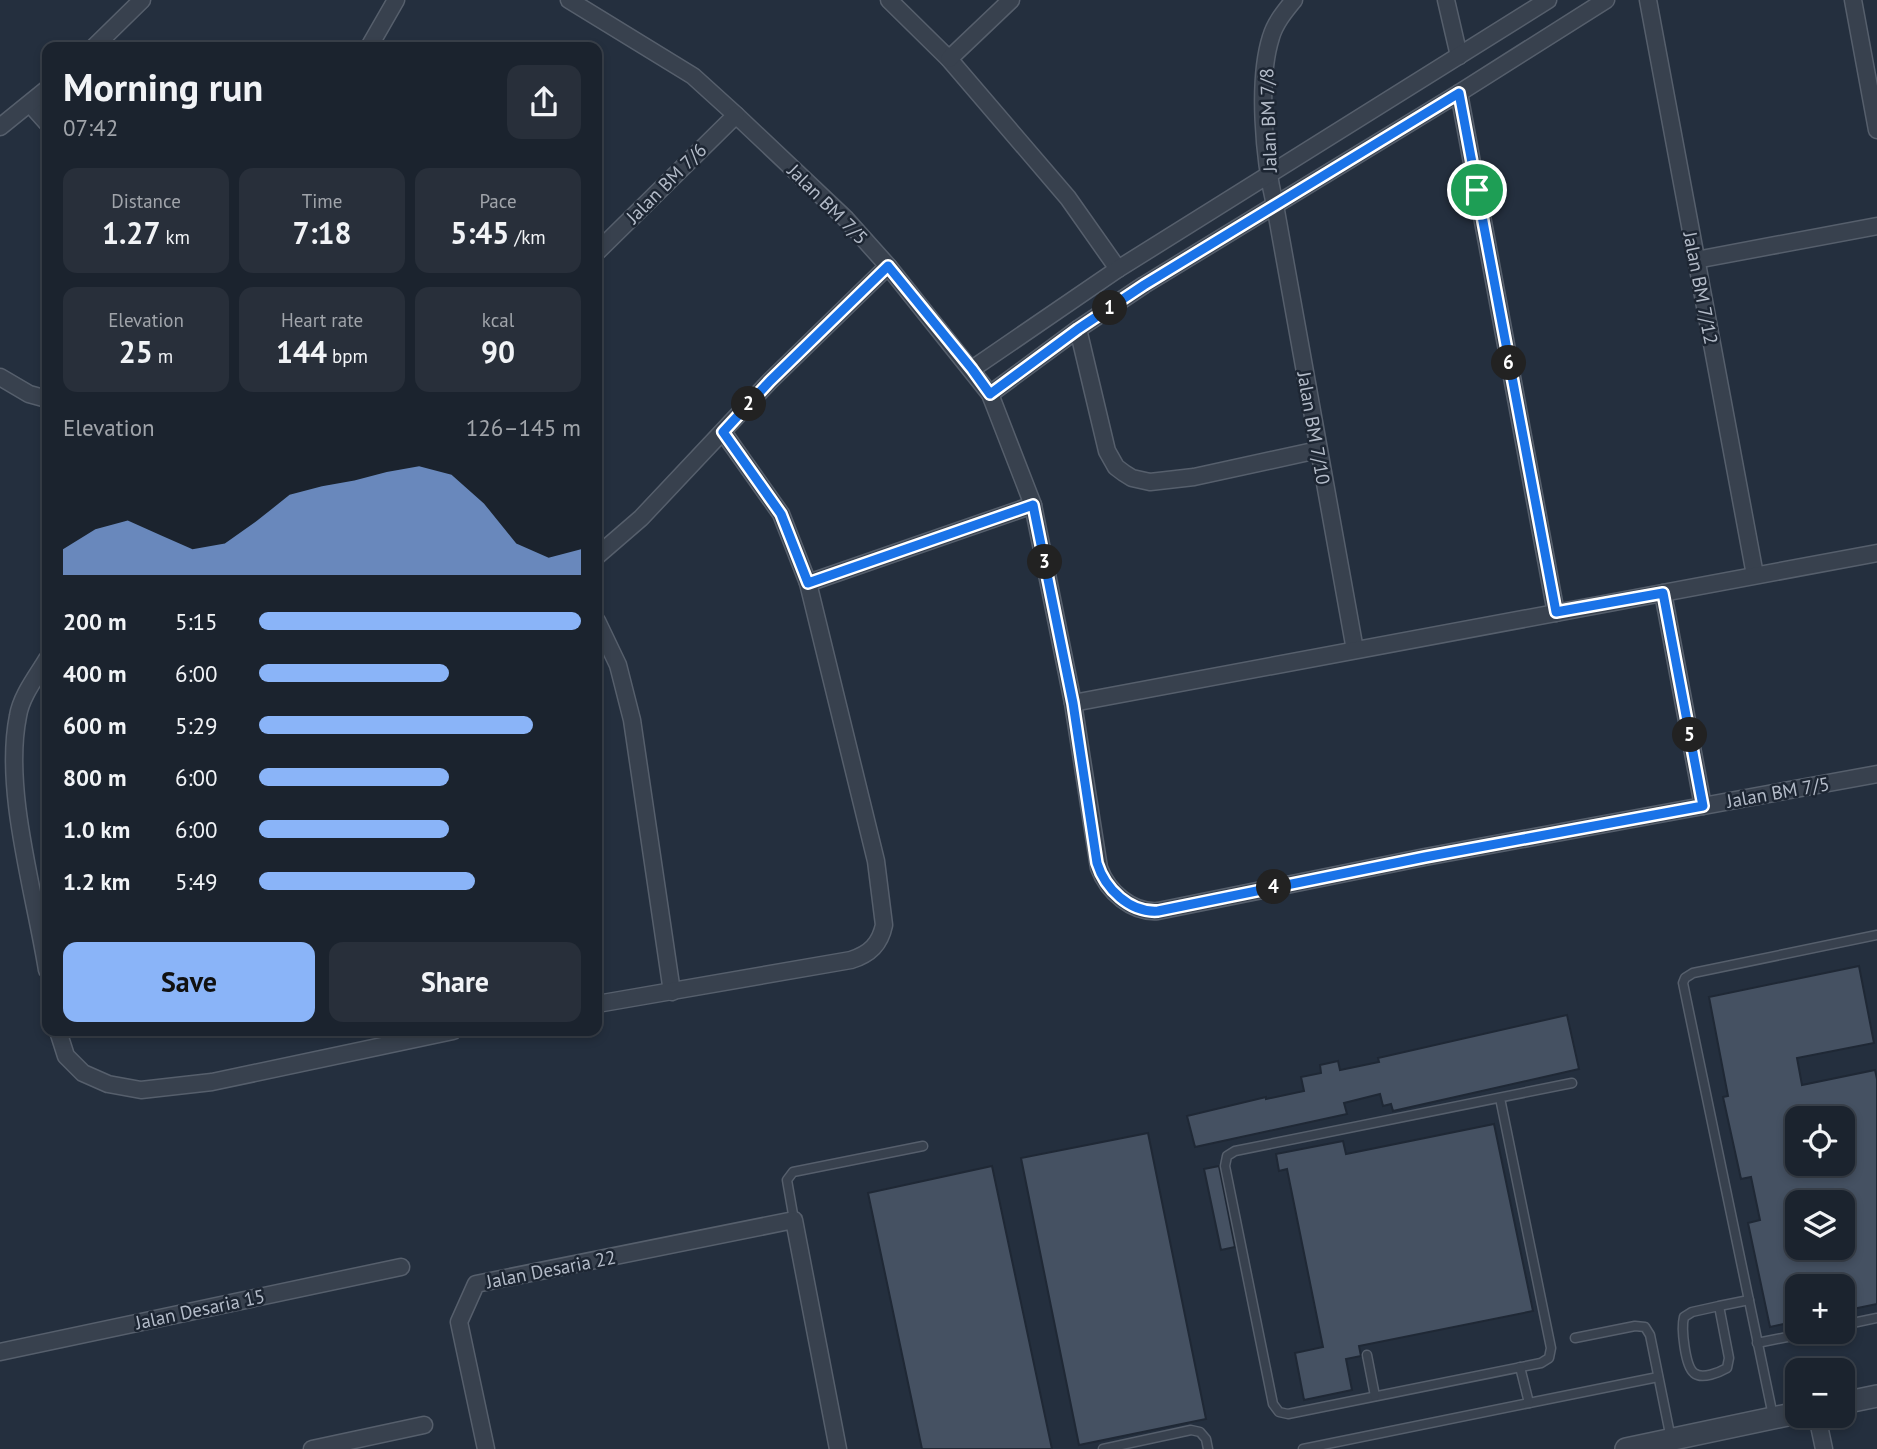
<!DOCTYPE html>
<meta charset="utf-8">
<style>
body{margin:0;font-family:"PT Sans",sans-serif;background:#282f3a;color:#f1f3f6;height:100vh;display:flex;flex-direction:column;font-size:26px;white-space:nowrap}
*{box-sizing:border-box;margin:0}
p{font-size:23px;color:#a0a4aa}
.icon{flex:none;width:38px;height:38px;fill:none;stroke:currentColor;stroke-width:2;stroke-linecap:round;stroke-linejoin:round}
.map{position:relative;flex:1;overflow:hidden}
.sheet{position:absolute;left:42px;top:42px;width:560px;height:994px;display:flex;flex-direction:column;background:#1b232e;border-radius:14px;box-shadow:0 4px 10px #0003,0 0 0 2px #39404a}
.sheet>*{flex:none}
.fabs{position:absolute;left:1785px;top:1106px;display:grid;gap:14px}
.fabs a{display:grid;place-items:center;width:70px;height:70px;border-radius:14px;background:#1b232e;box-shadow:0 4px 10px #0003,0 0 0 2px #39404a;font-size:35px}
.pin{position:absolute;display:grid;place-items:center;width:60px;height:60px;color:#fff;margin:-30px;border:4px solid #fff;border-radius:50%;box-shadow:0 2px 7px #0007}
.km{position:absolute;width:35px;height:35px;margin:-18px;border-radius:50%;background:#222;color:#fff;font-size:19px;line-height:35px;text-align:center}
.round{display:grid;place-items:center;flex:none;width:74px;height:74px;border-radius:14px;background:#282f3a}
.headline{display:flex;align-items:center;justify-content:space-between;height:119px;padding:0 21px}
h1{font-size:38px;font-weight:600;line-height:52px}
.metrics{display:grid;grid-template-columns:repeat(3,1fr);gap:10px;height:119px;padding:7px 21px}
.metrics div{display:grid;align-content:center;border-radius:14px;background:#282f3a;text-align:center}
.metrics b{font-size:30px;font-weight:600}
.metrics small{font-size:19px;font-weight:400}
.metrics p{font-size:19px}
.chart{height:196px;padding:14px 21px}
.chart p{display:flex;justify-content:space-between}
.chart svg{width:100%;height:126px;margin-top:7px;fill:#8ab4f8;opacity:.7}
.action{display:flex;gap:14px;margin-top:auto;padding:14px 21px}
.action a{flex:1;height:80px;border-radius:14px;background:#8ab4f8;color:#111;font-size:28px;font-weight:600;line-height:80px;text-align:center}
.action a+a{background:#282f3a;color:#f1f3f6}
ul{padding:0 21px;list-style:none;font-size:23px}
li{display:grid;grid-template-columns:112px 84px 1fr;align-items:center;height:52px}
li i{height:18px;border-radius:9px;background:#8ab4f8}
.map>svg:first-child{display:block}
</style>
<div class="map">
<svg width="1877" height="1449" viewBox="0 0 1877 1449">
<rect width="100%" height="100%" fill="#242f3e"/>
<!-- building -->
<g fill="#455162" stroke="#1f2835" stroke-width="2" fill-rule="evenodd">
<path d="M1859 966 1874 1043 1797 1058 1802 1085 1875 1070 1877 1079V1304L1843 1311V1286H1797V1321L1770 1327 1748 1223 1760 1220 1751 1177 1741 1179 1723 1097 1728 1096 1709 997ZM1797 1118H1843V1164H1797ZM1797 1202H1843V1248H1797Z"/>
<polygon points="1567,1015 1579,1069 1393,1111 1391,1104 1383,1106 1380,1094 1344,1103 1347,1114 1195,1147 1187,1116 1266,1097 1266,1099 1304,1091 1301,1077 1321,1073 1320,1065 1338,1061 1340,1070 1379,1062 1378,1058"/>
<polygon points="1494,1124 1533,1311 1359,1346 1361,1356 1346,1359 1352,1390 1304,1400 1295,1353 1323,1347 1287,1169 1279,1171 1276,1154 1343,1141 1346,1154"/>
<polygon points="1148,1133 1206,1419 1079,1445 1021,1158"/>
<polygon points="992,1166 1052,1449 922,1449 868,1193"/>
<polygon points="1219,1166 1235,1247 1221,1250 1204,1169"/>
</g>
<g fill="none" stroke-linecap="round" stroke-linejoin="round">
<!-- service casing -->
<g stroke="#565f6c" stroke-width="11">
<g id="service">
<polyline points="1500,1098 1551,1348 1549,1358 1541,1363 1288,1414 1279,1412 1273,1404 1225,1166 1227,1156 1235,1151 1572,1083"/>
<polyline points="794,1220 787,1180 793,1172 923,1146"/>
<path d="M1719 1306 1692 1312 1684 1317C1681 1328 1685 1366 1694 1373 1702 1380 1720 1372 1727 1368L1729 1358 1719 1306 1749 1300"/>
<polyline points="1843,1325 1877,1318"/>
<polyline points="1575,1338 1635,1326 1645,1327 1650,1335 1671,1439"/>
<polyline points="1757,1343 1812,1332"/>
<polyline points="1367,1355 1375,1396"/>
<polyline points="1520,1367 1529,1403 1658,1377"/>
<polyline points="1773,1416 1683,983 1685,978 1693,973 1877,935"/>
<polyline points="1103,1449 1191,1430 1200,1432 1206,1439 1208,1449"/>
<polyline points="1303,1449 1529,1403"/>
</g>
</g>
<!-- minor casing -->
<g stroke="#565f6c" stroke-width="19">
<g id="minor">
<path d="M569 0 693 76 736 115 846 219 888 266 990 394 1033 505 1073 703 1099 868C1108 892 1132 913 1158 911L1425 857 1877 774"/>
<polyline points="889,0 949,59 1068,198 1118,269"/>
<path d="M1294 0C1285 11 1275 23 1271 37 1257 81 1264 160 1275 205L1355 650"/>
<polyline points="1446,0 1459,56"/>
<polyline points="1648,0 1755,575"/>
<polyline points="1853,0 1877,130"/>
<polyline points="94,47 142,0"/>
<polyline points="369,47 396,0"/>
<polyline points="949,59 1011,0"/>
<polyline points="1459,93 1556,613"/>
<polyline points="30,104 47,123"/>
<polyline points="0,127 47,89"/>
<polyline points="597,252 736,115"/>
<polyline points="1696,260 1877,226"/>
<polyline points="1078,329 1107,451 1116,467 1124,473 1132,478 1150,482 1194,477 1318,450"/>
<polyline points="972,369 1118,269 1548,0"/>
<polyline points="0,377 29,394 47,399"/>
<polyline points="990,394 1078,329 1144,285 1459,93 1606,0"/>
<polyline points="597,556 641,518 770,381 888,266"/>
<polyline points="808,583 1033,505"/>
<polyline points="1663,593 1703,806"/>
<polyline points="597,621 618,665 632,720 672,992"/>
<path d="M47 659C37 676 21 696 18 716 3 790 35 894 47 970"/>
<polyline points="1073,703 1877,553"/>
<path d="M597 1004 851 960C870 954 880 944 884 925L876 861 808 583 781 514 723 432"/>
<polyline points="58,1031 66,1056 83,1073 108,1084 141,1090 212,1082 453,1031"/>
<polyline points="0,1352 401,1267"/>
<polyline points="1817,1416 1824,1449"/>
<polyline points="312,1449 424,1425"/>
<polyline points="486,1449 459,1322 476,1284 794,1220 838,1449"/>
</g>
</g>
<!-- tertiary casing -->
<g stroke="#565f6c" stroke-width="24">
<g id="tertiary">
<polyline points="1843,1403 1877,1396"/>
<polyline points="1626,1449 1797,1413"/>
</g>
</g>
<!-- service -->
<use href="#service" stroke="#38414e" stroke-width="8"/>
<!-- minor -->
<use href="#minor" stroke="#38414e" stroke-width="16"/>
<!-- tertiary -->
<use href="#tertiary" stroke="#38414e" stroke-width="21"/>
</g>
<g fill="none" stroke-linecap="round" stroke-linejoin="round">
<!-- route casing -->
<g stroke="#fff" stroke-width="14">
<path id="route" d="M1459 93 1556 612 1663 593 1703 806 1425 857 1158 911C1130 913 1105 889 1097 863L1073 703 1033 505 808 583 781 514 723 432 770 381 888 266 972 369 990 394 1078 329 1144 285Z"/>
</g>
<!-- route -->
<use href="#route" stroke="#1a73e8" stroke-width="9"/>
</g>
<g text-anchor="middle" dominant-baseline="central" stroke-width="5" stroke-linejoin="round" paint-order="stroke">
<!-- street labels -->
<g font-size="19" fill="#b4bcc9" stroke="#1d2633">
<text transform="translate(1268 120) rotate(-92)">Jalan BM 7/8</text>
<text transform="translate(666 183) rotate(-45)">Jalan BM 7/6</text>
<text transform="translate(828 204) rotate(45)">Jalan BM 7/5</text>
<text transform="translate(1701 288) rotate(79)">Jalan BM 7/12</text>
<text transform="translate(1314 428) rotate(80)">Jalan BM 7/10</text>
<text transform="translate(1778 792) rotate(-10)">Jalan BM 7/5</text>
<text transform="translate(551 1269) rotate(-11)">Jalan Desaria 22</text>
<text transform="translate(200 1309) rotate(-12)">Jalan Desaria 15</text>
</g>
</g>
</svg>
<div class="fabs">
<a><svg class="icon" aria-label="locate" viewBox="0 0 24 24"><circle cx="12" cy="12" r="6"/><path d="M12 2v4M12 18v4M2 12h4M18 12h4"/></svg></a>
<a><svg class="icon" aria-label="layers" viewBox="0 0 24 24"><path d="M12 4l9 5-9 5-9-5zM3 14l9 5 9-5"/></svg></a>
<a>+</a>
<a>−</a>
</div>
<div class="pin" style="left:1477px;top:190px;background:#1e9e55"><svg class="icon" aria-label="arrive" viewBox="0 0 24 24"><path d="M6 21V4h12l-3 4 3 4H6"/></svg></div>
<b class="km" style="left:1110px;top:308px">1</b>
<b class="km" style="left:749px;top:404px">2</b>
<b class="km" style="left:1045px;top:562px">3</b>
<b class="km" style="left:1274px;top:887px">4</b>
<b class="km" style="left:1690px;top:735px">5</b>
<b class="km" style="left:1509px;top:363px">6</b>
<section class="sheet">
<div class="headline"><div><h1>Morning run</h1><p>07:42</p></div><a class="round"><svg class="icon" aria-label="share" viewBox="0 0 24 24"><path d="M12 15V3M7 8l5-5 5 5M5 13v7h14v-7"/></svg></a></div>
<div class="metrics">
<div><p>Distance</p><b>1.27<small> km</small></b></div>
<div><p>Time</p><b>7:18</b></div>
<div><p>Pace</p><b>5:45<small> /km</small></b></div>
</div>
<div class="metrics">
<div><p>Elevation</p><b>25<small> m</small></b></div>
<div><p>Heart rate</p><b>144<small> bpm</small></b></div>
<div><p>kcal</p><b>90</b></div>
</div>
<div class="chart"><p><span>Elevation</span>126–145 m</p>
<svg viewBox="0 0 160 44" preserveAspectRatio="none"><path d="M0 44V35L10 28L20 25L30 30L40 35L50 33L60 25L70 16L80 13L90 11L100 8L110 6L120 9L130 19L140 33L150 38L160 35V44z"/></svg>
</div>
<ul>
<li><b>200 m</b>5:15<i style="width:100%"></i></li>
<li><b>400 m</b>6:00<i style="width:59%"></i></li>
<li><b>600 m</b>5:29<i style="width:85%"></i></li>
<li><b>800 m</b>6:00<i style="width:59%"></i></li>
<li><b>1.0 km</b>6:00<i style="width:59%"></i></li>
<li><b>1.2 km</b>5:49<i style="width:67%"></i></li>
</ul>
<div class="action"><a>Save</a><a>Share</a></div>
</section>
</div>
